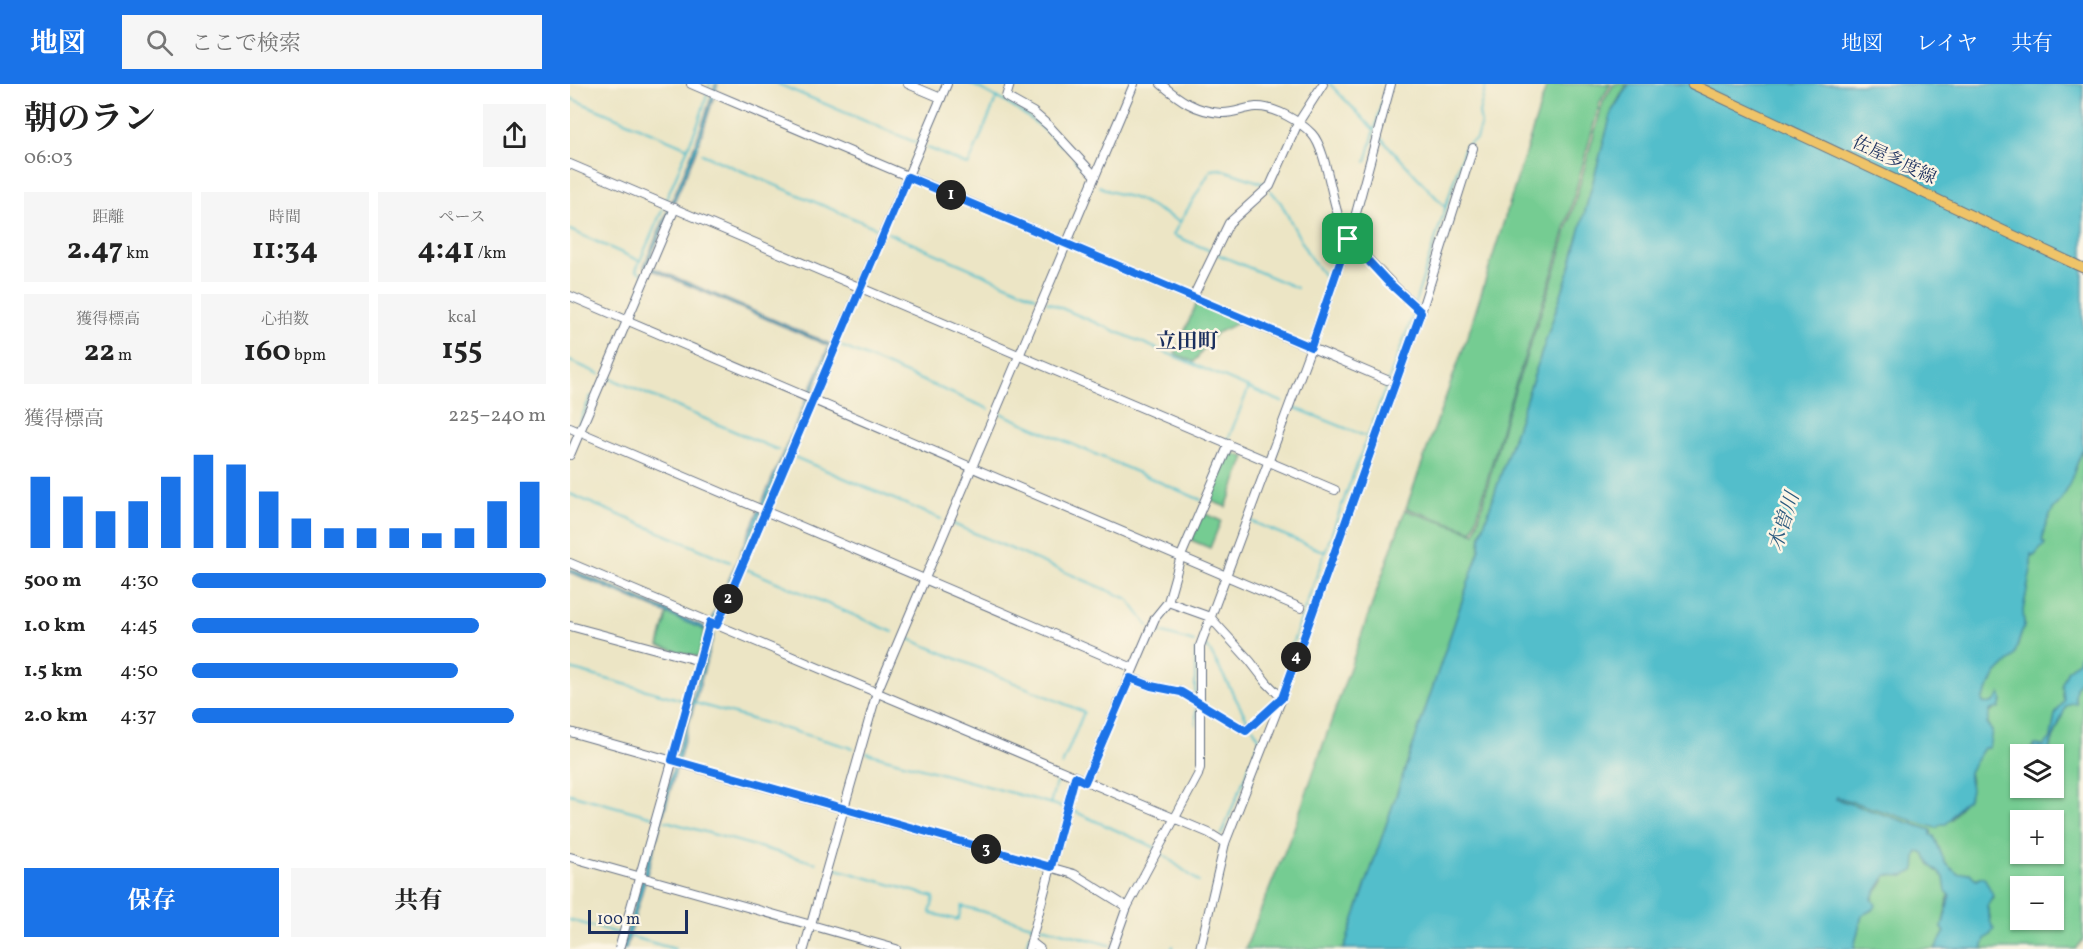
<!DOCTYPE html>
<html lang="ja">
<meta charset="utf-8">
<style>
body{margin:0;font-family:Vollkorn,"Noto Serif JP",serif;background:#f6f6f6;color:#222;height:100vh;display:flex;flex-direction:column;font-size:22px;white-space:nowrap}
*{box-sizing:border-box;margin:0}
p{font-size:20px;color:#767676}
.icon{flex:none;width:33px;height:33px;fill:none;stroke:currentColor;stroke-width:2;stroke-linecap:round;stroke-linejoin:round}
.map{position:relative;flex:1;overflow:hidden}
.drawer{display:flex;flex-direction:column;background:#fff;width:570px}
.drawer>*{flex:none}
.tools{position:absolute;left:1440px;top:660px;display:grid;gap:12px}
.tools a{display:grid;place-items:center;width:54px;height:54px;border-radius:0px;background:#fff;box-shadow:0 2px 4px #0004;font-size:30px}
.scale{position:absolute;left:18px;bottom:15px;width:100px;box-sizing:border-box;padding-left:6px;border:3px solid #1b2f5e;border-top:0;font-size:16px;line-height:21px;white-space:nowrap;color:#1b2f5e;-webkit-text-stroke:4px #fcf5e5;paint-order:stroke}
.pin{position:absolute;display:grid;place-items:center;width:51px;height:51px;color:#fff;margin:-26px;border-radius:12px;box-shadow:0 3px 9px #0006}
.km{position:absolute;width:30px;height:30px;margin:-15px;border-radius:50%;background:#222;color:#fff;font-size:16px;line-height:30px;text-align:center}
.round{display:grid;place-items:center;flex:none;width:63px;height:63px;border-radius:0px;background:#f6f6f6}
.headline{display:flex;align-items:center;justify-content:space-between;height:102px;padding:0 24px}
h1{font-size:33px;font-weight:700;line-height:45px}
.stats{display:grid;grid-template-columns:repeat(3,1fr);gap:9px;height:102px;padding:6px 24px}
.stats div{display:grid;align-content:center;border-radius:0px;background:#f6f6f6;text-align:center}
.stats b{font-size:30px;font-weight:700}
.stats small{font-size:16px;font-weight:400}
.stats p{font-size:16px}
.chart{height:168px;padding:12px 24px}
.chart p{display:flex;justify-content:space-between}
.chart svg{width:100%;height:108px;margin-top:6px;stroke:#1a73e8;stroke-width:6}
.cta{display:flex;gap:12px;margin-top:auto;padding:12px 24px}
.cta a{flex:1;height:69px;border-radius:0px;background:#1a73e8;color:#fff;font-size:24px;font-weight:700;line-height:69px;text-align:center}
.cta a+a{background:#f6f6f6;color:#222}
ul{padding:0 24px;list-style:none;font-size:20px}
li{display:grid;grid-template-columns:96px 72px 1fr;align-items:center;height:45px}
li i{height:15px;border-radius:8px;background:#1a73e8}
header{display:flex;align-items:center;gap:36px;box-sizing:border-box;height:84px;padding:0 30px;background:#1a73e8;color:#fff}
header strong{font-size:28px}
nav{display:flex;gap:33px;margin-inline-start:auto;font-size:21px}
.search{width:420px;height:54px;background:#f6f6f6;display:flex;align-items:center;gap:15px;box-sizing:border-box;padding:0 21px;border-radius:0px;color:#767676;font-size:22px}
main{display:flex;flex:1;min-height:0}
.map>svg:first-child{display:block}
</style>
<header>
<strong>地図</strong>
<div class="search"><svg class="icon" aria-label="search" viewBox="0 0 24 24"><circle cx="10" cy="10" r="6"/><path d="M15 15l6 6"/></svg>ここで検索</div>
<nav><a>地図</a><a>レイヤ</a><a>共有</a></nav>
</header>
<main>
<section class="drawer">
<div class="headline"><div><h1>朝のラン</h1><p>06:03</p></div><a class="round"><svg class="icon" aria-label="share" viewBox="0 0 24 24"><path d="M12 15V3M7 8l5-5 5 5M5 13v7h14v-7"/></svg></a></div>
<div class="stats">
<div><p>距離</p><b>2.47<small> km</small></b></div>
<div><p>時間</p><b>11:34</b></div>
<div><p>ペース</p><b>4:41<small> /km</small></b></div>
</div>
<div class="stats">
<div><p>獲得標高</p><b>22<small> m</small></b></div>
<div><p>心拍数</p><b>160<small> bpm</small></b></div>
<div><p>kcal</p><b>155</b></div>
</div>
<div class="chart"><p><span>獲得標高</span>225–240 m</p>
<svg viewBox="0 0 160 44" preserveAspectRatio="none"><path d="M5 44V15M15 44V23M25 44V29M35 44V25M45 44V15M55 44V6M65 44V10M75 44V21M85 44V32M95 44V36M105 44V36M115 44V36M125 44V38M135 44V36M145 44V25M155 44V17"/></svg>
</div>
<ul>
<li><b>500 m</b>4:30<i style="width:100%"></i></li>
<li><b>1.0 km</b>4:45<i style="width:81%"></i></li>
<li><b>1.5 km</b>4:50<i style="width:75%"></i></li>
<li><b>2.0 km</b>4:37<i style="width:91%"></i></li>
</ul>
<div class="cta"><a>保存</a><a>共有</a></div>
</section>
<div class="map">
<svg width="1513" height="865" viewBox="0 0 1513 865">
<rect width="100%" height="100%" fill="#fcf5e5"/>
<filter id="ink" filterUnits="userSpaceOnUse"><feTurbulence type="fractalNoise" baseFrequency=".0167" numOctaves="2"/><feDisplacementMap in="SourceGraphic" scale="12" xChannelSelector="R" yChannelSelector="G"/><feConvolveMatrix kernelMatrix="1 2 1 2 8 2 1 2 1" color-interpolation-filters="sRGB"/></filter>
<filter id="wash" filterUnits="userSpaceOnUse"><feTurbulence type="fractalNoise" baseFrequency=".008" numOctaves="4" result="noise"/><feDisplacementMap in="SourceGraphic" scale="24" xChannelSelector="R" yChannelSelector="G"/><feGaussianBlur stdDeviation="1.35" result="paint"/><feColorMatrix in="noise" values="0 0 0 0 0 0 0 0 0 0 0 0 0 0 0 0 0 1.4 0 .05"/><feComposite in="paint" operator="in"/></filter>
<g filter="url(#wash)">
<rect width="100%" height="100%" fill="#ece5c5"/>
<!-- green -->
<g fill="#74cc92" stroke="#487e78" stroke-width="1.5" fill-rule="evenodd">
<polygon points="977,0 1041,0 1030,18 985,181 935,332 903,447 836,424 900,245"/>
<polygon points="1044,0 1057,0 1042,27 999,187 911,450 910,464 774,865 675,865 723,747 835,426 905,449 935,336 987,181 1033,18"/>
<polygon points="627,218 669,235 666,240 646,249 624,278 605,270"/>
<path d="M1513 364V559L1508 577 1498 586 1492 600 1494 617 1485 631 1481 654 1474 662 1465 661 1461 665 1479 666 1496 622 1501 619H1507C1503 611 1505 599 1513 594V856L1506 865H1412L1415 855 1420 851V832L1417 822 1423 813 1412 793 1406 796 1400 789 1388 790 1375 779 1367 759 1361 752V746L1266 715 1267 712 1372 740 1381 736 1391 722 1401 698 1399 688 1400 684 1414 664H1417L1422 648C1410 630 1423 629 1432 617L1427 616 1419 620 1413 619 1412 616 1426 590 1444 570 1448 561 1454 541 1453 526 1461 485V470L1464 472 1475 459 1472 458 1474 446 1478 435 1484 424 1490 418 1497 406ZM1450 670H1484V704H1450ZM1450 736H1484V770H1450ZM1450 802H1484V836H1450Z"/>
<polygon points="659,368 675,373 656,423 639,416"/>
<polygon points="633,429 651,437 640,464 621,456"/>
<polygon points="97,530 135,546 128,573 89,562"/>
<polygon points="1348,768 1354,769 1361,782 1374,793 1376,807 1381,812 1378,813 1372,844 1375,848 1365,865 1286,865 1284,863 1292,831 1304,825 1303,810 1312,801 1317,791 1327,791"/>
</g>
<!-- water -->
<g fill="#52becb" stroke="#367694" stroke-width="1.5">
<path d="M145 0H148L128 62 77 181 262 261 145 539 142 535 259 262 74 182C99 122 128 63 145 0Z"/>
<path d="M1059 0H1513V364L1497 406 1490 418 1484 424 1478 435 1474 446 1472 458 1475 460 1464 472 1461 470V485L1453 526 1454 541 1444 572 1426 590 1412 616 1413 619C1422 621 1426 618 1430 610L1432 614 1429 624 1421 626 1419 629V634L1417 640 1422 647 1419 664H1414C1412 667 1399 687 1399 689 1398 701 1405 703 1397 716 1389 720 1383 733 1376 740H1372L1366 744 1267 713 1266 715 1361 746V751L1364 752 1375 779 1388 790 1400 789 1406 796 1412 793 1415 795 1423 811 1417 822C1419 830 1419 839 1424 845L1420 851 1415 855 1412 865H1365L1375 848 1372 844 1380 811 1376 807 1374 793 1361 782 1354 769 1348 768C1344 773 1347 781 1344 787L1334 792 1317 791C1314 794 1303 812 1302 815L1306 821 1304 825 1292 831 1284 863 1285 865H774L910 464 911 450 999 187 1042 27Z"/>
<polygon points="0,485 135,543 135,546 0,488"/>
<polygon points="142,545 145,546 56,865 52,865"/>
<path d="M1513 559V594C1505 600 1503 612 1507 620L1501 619 1496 622 1478 666 1467 664 1461 668 1465 661 1474 662 1481 654 1485 631 1494 617 1492 600 1498 586 1508 577Z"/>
</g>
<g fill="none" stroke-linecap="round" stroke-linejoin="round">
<!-- stream -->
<g stroke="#52becb" stroke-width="2">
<polyline points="208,0 347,59"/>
<path d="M401 0C439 19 461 32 492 62"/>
<polyline points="760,0 804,46"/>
<polyline points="139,3 140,0"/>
<polyline points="0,14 118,64"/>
<polyline points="810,53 876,124"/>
<polyline points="356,63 397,81 399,80 427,13"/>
<polyline points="132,70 311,146"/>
<polyline points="504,75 510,82"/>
<polyline points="796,78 817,0"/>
<polyline points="529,102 539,107 570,116 610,138 641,86 650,85 695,100"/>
<polyline points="701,107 711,119 739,172 757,196"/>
<polyline points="96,116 129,37 137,11"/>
<polyline points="610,138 603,151 641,167"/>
<polyline points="0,146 70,177"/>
<polyline points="318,149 466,213"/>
<polyline points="647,170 727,204"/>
<polyline points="73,190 66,186 93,124"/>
<polyline points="477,218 712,318"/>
<polyline points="845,219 895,62 906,55 911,39 909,29 916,1"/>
<polyline points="271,262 419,325"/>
<polyline points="0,277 30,290"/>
<polyline points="37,293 208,366"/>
<polyline points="723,323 795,352"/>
<polyline points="430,329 631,416"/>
<polyline points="8,342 21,312"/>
<polyline points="658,356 679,303"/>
<polyline points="222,372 371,435"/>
<polyline points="0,410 160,478"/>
<polyline points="678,436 755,468"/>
<polyline points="383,440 558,515 578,542"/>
<polyline points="174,484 323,548"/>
<polyline points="583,546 624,558"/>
<polyline points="337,554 514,628 492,681"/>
<polyline points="634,561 639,565 679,639"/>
<polyline points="715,580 777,407 844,229"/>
<polyline points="0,585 116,617"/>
<polyline points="625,610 625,565"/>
<polyline points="125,619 282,664"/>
<polyline points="626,621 626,641"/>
<polyline points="297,669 493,723"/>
<polyline points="0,710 83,733"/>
<polyline points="480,720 488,692"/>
<polyline points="501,726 586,764"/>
<polyline points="96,737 246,779"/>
<polyline points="651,751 689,659 689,654 683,644"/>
<polyline points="591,769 629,798"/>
<polyline points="263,784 364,813 360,829 388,836 392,822 462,841 461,843"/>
<polyline points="0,836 51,850"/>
<polyline points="468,842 540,861"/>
<polyline points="62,853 105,865"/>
<polyline points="455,865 460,849"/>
<polyline points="602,865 603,862"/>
</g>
</g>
</g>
<g filter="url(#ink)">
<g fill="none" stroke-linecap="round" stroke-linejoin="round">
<!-- minor casing -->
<g stroke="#646f82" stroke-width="10">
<g id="minor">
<polyline points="121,0 817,296"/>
<polyline points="338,0 371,14"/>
<polyline points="440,0 436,13 463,28 479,42 525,92"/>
<path d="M591 0C610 16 625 27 651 29 663 30 673 24 686 23 704 22 731 38 742 50 757 66 762 122 773 145 778 156 788 165 796 173 814 192 832 210 851 228"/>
<polyline points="0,80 765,406"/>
<polyline points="0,212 731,524"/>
<polyline points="623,213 659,139 700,102 728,39 753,0"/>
<polyline points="0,344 563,584"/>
<polyline points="0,371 105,124"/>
<polyline points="0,479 639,749 655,759"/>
<polyline points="147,541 377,0"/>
<polyline points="0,542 130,577"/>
<polyline points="559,593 581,602 611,608 676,647 712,614 697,599 680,577 640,533 598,518"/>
<polyline points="0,648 504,790 557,823"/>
<polyline points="515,698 585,534 598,518 611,472 659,360"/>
<polyline points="0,773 326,865"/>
<polyline points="461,858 470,865"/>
<polyline points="49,865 120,615 140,538"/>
<polyline points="234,865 307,608 564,0"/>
<polyline points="459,865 505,693"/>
<polyline points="542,865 557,823 628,691 630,684 630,562 741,263 782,144 821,0"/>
<polyline points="630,865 655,759 712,614 851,228 903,64"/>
</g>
</g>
<!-- major casing -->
<g stroke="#646f82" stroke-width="11">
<polyline id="major" points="1122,0 1513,184"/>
</g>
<!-- minor -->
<use href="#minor" stroke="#fff" stroke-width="8"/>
<!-- major -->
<use href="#major" stroke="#efc469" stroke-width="9"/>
</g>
</g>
<g fill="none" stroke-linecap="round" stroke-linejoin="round" filter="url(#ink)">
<!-- route casing -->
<g stroke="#fff" stroke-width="12">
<polygon id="route" points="338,93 741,263 778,155 817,197 851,228 712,614 676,647 611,608 581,602 560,594 515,698 505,693 481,783 102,676 140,538 147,541"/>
</g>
<!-- route -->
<use href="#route" stroke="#1a73e8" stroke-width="8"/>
</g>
<g text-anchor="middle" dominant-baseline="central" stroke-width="5" stroke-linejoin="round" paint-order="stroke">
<!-- street labels -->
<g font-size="18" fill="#1b2f5e" stroke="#fcf5e5">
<text transform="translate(1324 77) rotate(25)">佐屋多度線</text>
</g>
<!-- water labels -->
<g font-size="20" font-style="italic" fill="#2c5a7f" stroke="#fcf5e5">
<text transform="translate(1215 438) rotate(-72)">木曽川</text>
</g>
<!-- quarter labels -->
<g font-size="21" font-weight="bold" fill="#1b2f5e" stroke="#fcf5e5">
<text x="617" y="258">立田町</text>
</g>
</g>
</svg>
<div class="tools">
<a><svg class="icon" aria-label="layers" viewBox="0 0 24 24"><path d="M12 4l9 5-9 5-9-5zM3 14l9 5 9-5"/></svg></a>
<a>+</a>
<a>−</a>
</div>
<div class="scale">100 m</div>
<div class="pin" style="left:778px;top:155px;background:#1e9e55"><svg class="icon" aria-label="arrive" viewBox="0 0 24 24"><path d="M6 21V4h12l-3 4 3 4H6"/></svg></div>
<b class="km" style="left:381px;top:111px">1</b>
<b class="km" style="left:158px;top:515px">2</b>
<b class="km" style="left:416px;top:765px">3</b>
<b class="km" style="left:726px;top:573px">4</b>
</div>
</main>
